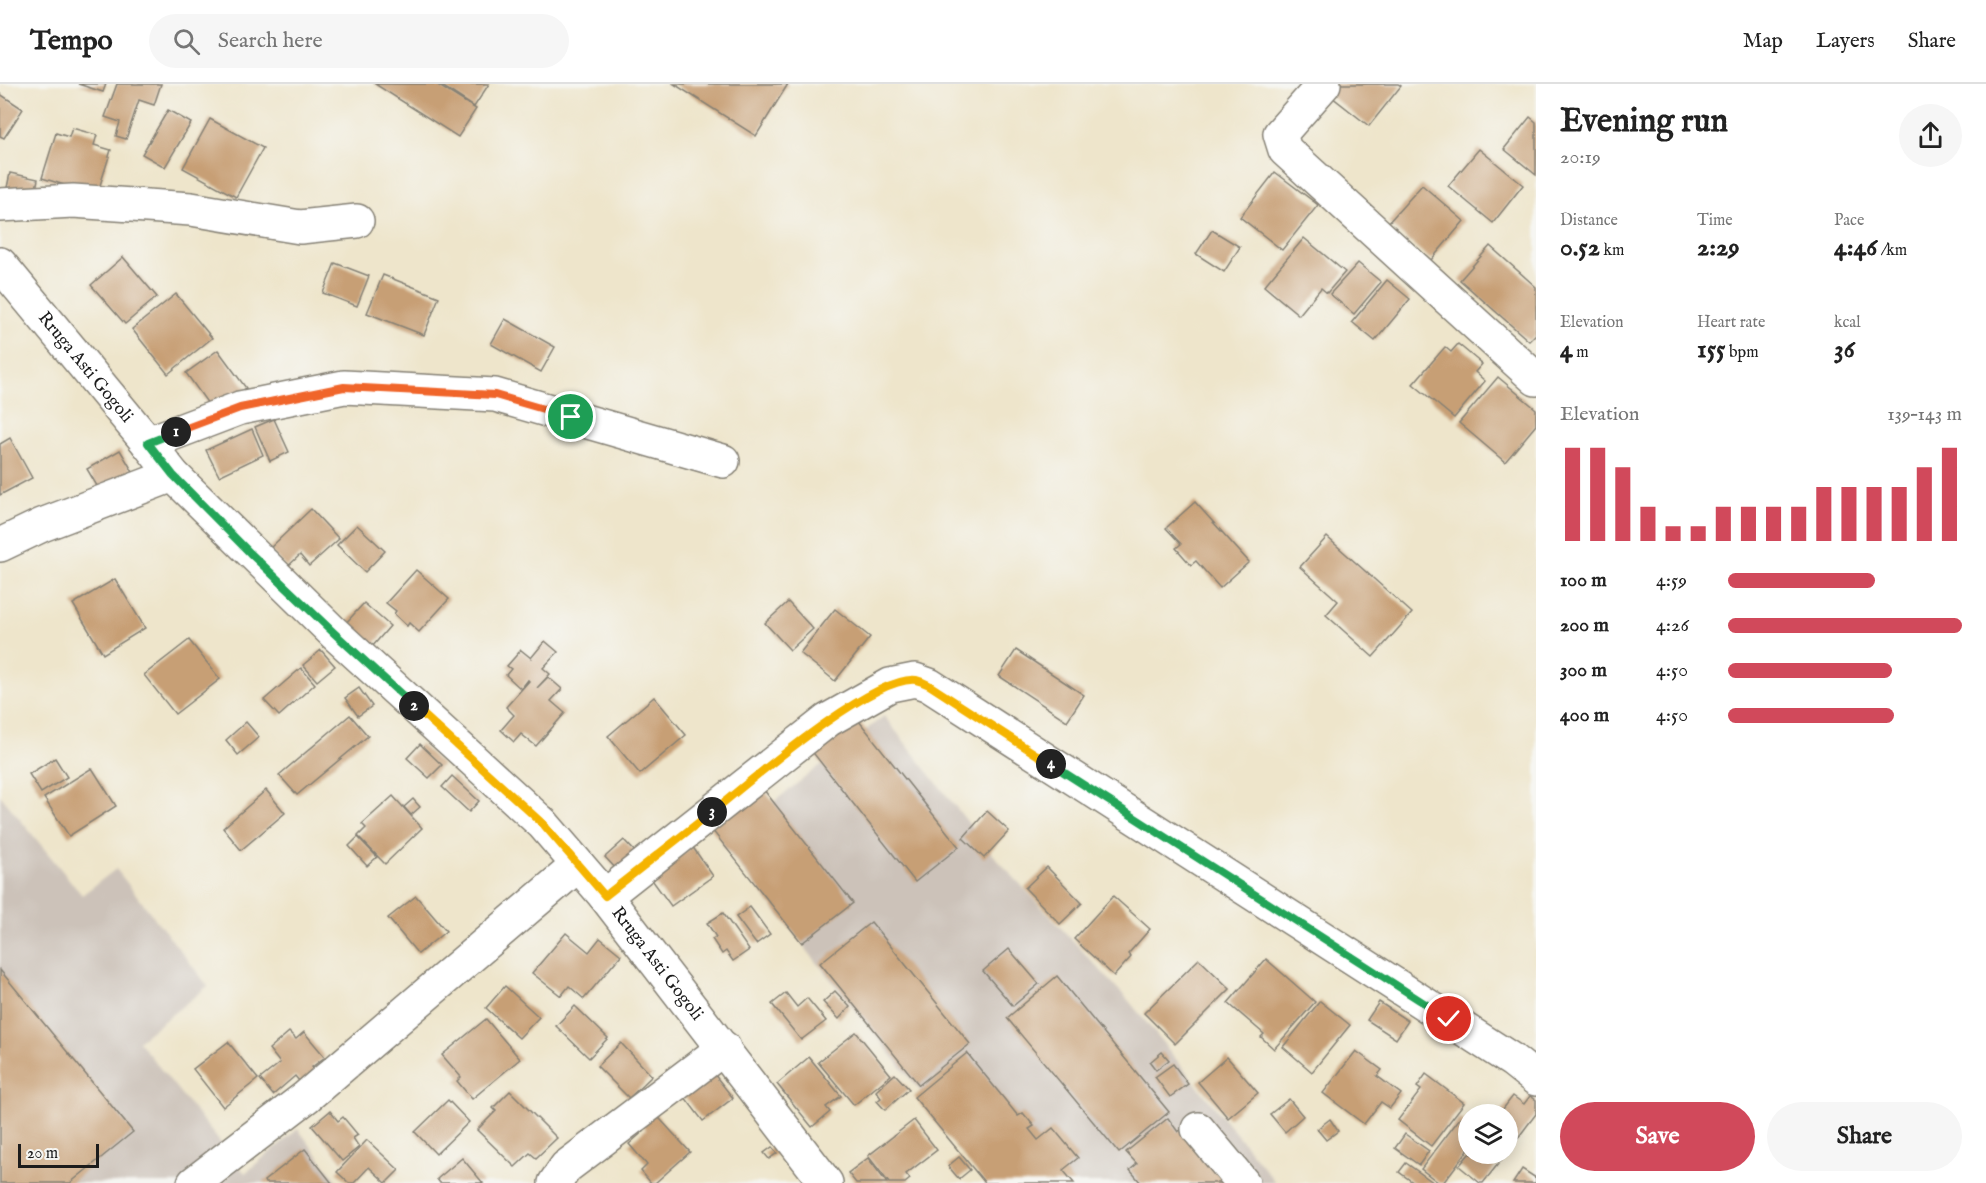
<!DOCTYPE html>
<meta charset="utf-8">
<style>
body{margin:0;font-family:"IM FELL English",serif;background:#f6f6f6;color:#222;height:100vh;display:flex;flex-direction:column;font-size:22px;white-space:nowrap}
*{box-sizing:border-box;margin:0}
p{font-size:20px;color:#767676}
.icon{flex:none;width:33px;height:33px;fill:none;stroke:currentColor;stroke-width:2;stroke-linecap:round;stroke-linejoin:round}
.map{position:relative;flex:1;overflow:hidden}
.drawer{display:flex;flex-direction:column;background:#fff;width:450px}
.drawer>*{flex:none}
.buttons{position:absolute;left:1458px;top:1020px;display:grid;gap:12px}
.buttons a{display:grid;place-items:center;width:60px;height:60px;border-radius:50%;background:#fff;box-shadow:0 3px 15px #0003;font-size:30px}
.scale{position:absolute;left:18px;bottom:15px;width:81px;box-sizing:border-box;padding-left:6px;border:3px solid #1c1c1c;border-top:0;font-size:16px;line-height:21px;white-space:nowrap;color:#1c1c1c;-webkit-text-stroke:4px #f6f6f2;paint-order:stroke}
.pin{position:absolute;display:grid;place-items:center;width:51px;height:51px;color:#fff;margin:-26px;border:3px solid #fff;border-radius:50%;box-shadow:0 2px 6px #0007}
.km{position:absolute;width:30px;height:30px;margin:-15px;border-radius:50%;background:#222;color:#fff;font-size:16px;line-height:30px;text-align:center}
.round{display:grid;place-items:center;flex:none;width:63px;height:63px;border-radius:32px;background:#f6f6f6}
.head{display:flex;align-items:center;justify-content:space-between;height:102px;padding:0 24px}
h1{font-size:33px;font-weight:700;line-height:45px}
.stats{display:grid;grid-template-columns:repeat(3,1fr);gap:9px;height:102px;padding:6px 24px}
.stats div{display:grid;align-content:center}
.stats b{font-size:26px;font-weight:700}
.stats small{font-size:16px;font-weight:400}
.stats p{font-size:16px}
.chart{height:168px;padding:12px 24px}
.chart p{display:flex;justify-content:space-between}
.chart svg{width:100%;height:108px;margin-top:6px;stroke:#d1495b;stroke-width:6}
.primary-button{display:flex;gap:12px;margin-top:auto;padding:12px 24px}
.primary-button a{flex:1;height:69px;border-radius:36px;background:#d1495b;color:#fff;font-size:24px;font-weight:700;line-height:69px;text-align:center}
.primary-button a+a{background:#f6f6f6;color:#222}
ul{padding:0 24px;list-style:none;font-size:20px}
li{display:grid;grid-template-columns:96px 72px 1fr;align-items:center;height:45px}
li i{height:15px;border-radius:8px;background:#d1495b}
header{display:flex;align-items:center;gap:36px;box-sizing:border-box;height:84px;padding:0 30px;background:#fff;border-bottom:2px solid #e0e0e0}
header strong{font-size:28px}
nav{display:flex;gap:33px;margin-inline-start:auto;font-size:21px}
.search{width:420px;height:54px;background:#f6f6f6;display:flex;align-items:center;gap:15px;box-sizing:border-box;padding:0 21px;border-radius:33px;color:#767676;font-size:22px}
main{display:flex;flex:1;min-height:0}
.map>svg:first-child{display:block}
</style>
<header>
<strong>Tempo</strong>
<div class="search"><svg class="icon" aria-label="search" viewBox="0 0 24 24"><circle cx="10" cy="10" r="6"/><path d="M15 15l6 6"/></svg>Search here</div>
<nav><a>Map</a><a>Layers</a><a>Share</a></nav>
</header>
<main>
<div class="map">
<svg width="1536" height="1099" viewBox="0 0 1536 1099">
<rect width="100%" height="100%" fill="#f6f6f2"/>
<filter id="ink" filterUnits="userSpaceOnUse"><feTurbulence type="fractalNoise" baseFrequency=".0167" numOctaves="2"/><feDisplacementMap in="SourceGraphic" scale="12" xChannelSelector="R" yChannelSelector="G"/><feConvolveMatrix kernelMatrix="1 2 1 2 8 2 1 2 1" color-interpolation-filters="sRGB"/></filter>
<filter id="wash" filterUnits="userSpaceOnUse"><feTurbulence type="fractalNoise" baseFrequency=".008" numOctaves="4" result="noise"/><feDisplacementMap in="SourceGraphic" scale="24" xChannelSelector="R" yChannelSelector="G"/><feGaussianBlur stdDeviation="1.35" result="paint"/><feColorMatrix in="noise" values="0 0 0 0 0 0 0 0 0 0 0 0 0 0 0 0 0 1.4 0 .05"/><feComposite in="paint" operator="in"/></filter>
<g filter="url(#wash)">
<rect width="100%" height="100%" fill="#eee5cb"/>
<!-- industrial -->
<g fill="#ccc2b9">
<polygon points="884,632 996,774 1129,917 1276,1099 994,1099 721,759"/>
<polygon points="0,711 82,811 116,785 208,902 138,957 245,1089 298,1045 339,1099 0,1099"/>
</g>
<g id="blocks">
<!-- building -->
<g fill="#c79f74">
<polygon points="78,0 106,0 103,8"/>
<polygon points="117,0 161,0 154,21 139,16 126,55 116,52 120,38 105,33"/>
<polygon points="375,0 436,0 476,25 458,53"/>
<polygon points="439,0 489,0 474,23"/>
<polygon points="674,0 788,0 756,52"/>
<polygon points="1334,0 1398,0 1401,2 1369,42 1327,9"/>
<polygon points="0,10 23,25 4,54 0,52"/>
<polygon points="168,26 191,39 165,83 142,70"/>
<polygon points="1530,33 1536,38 1536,91 1504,65"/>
<polygon points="210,35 263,64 236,113 183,84"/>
<polygon points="72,44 97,51 94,61 111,66 97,111 42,94 56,49 69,53"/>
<polygon points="1479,65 1523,101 1493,139 1448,102"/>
<polygon points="1275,88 1318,121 1282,166 1240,133"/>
<polygon points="10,89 38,95 34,115 6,109"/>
<polygon points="1422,101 1464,137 1431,176 1388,139"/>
<polygon points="1212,146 1240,163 1224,188 1196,170"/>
<polygon points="1304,154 1345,188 1327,209 1321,204 1299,231 1264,202"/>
<polygon points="1490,162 1536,203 1536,250 1529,257 1460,196"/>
<polygon points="123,173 157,213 125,240 91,201"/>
<polygon points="335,179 369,192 357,222 323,209"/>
<polygon points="1358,179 1381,198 1354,230 1330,210"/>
<polygon points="383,191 439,213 424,251 367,229"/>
<polygon points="1387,196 1410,215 1375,257 1352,238"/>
<polygon points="176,210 212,254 168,290 132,245"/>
<polygon points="505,235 555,263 541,288 491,260"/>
<polygon points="1458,260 1482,280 1475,288 1485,297 1454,334 1413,300 1445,263 1451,268"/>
<polygon points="218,266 246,304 213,327 186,289"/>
<polygon points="1498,293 1536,325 1536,341 1505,378 1459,339"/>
<polygon points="274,335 289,368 270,377 255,343"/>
<polygon points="252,345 263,371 219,392 206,366"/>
<polygon points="10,354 32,394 0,411 0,360"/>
<polygon points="120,366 133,388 100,407 87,385"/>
<polygon points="1195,418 1249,478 1220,504 1196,477 1191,481 1176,464 1181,460 1166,444"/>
<polygon points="311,425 339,455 309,482 300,471 286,484 269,465"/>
<polygon points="357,441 385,467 365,488 337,461"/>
<polygon points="1327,453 1412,529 1373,573 1326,531 1338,517 1300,483"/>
<polygon points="416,486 449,515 419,548 409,539 407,542 394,530 396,527 386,519"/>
<polygon points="115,495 145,544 103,570 73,520"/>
<polygon points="788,518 813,545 790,566 765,539"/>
<polygon points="364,519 390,542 372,563 345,540"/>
<polygon points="835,525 870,553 835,597 800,569"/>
<polygon points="189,556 220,595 175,630 144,591"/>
<polygon points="545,557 558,568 543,584 550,590 537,604 548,593 562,605 551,617 565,629 536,662 521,650 514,658 501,646 514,631 506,623 529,597 528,596 521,605 506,591 511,585 507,582 521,566 531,574"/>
<polygon points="321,566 335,582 317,597 303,581"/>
<polygon points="1016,566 1084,611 1067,637 999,592"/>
<polygon points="301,584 315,600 279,632 264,616"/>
<polygon points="359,604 372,622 358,632 345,614"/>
<polygon points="654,613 686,651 640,690 608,652"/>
<polygon points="851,627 959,763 915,798 807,661"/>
<polygon points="350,631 368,652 297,711 279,691"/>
<polygon points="246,638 259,653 238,671 226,656"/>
<polygon points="420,660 442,681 429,694 407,674"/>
<polygon points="55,674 67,693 41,709 29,690"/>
<polygon points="92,684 116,722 69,752 44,714"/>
<polygon points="452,692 479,717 469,728 442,703"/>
<polygon points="760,701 853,819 802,859 708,741"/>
<polygon points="266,706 285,729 241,766 223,744"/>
<polygon points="393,712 422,744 385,780 358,752 366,744 362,740"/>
<polygon points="413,715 420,723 411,731 404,723"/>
<polygon points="987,727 1009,747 984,774 963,754"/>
<polygon points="358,753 377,773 367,782 349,762"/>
<polygon points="624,756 639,772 620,789 605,773"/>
<polygon points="692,762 713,792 671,822 650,793"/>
<polygon points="1047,783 1082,819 1060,840 1025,804"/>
<polygon points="416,812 446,847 418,870 388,834"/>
<polygon points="1113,812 1150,845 1128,870 1131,873 1114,892 1074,855"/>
<polygon points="750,823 770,850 756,860 736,833"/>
<polygon points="723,829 749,866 733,877 726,867 722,870 712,855 716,853 707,839"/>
<polygon points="871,838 970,960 919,1001 820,879"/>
<polygon points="566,849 589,868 600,854 621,871 584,915 569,902 561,912 532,889"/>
<polygon points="1009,865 1039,900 1013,922 983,887"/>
<polygon points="1199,875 1230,905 1175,960 1144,929"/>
<polygon points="1266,875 1315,918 1274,965 1261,953 1264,950 1228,919"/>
<polygon points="0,886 133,1048 70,1099 0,1099"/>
<polygon points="1057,892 1169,1028 1119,1069 1007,934"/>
<polygon points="505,902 539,933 519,954 486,924"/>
<polygon points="835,907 850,923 839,935 823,918"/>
<polygon points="786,909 797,923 807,914 826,937 801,956 772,920"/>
<polygon points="1320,917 1350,941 1312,988 1283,963"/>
<polygon points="1379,918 1408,937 1396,955 1367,936"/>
<polygon points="575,922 608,954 589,974 556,942"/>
<polygon points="486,935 520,975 472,1015 457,997 461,993 442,971"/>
<polygon points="289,948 296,955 304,948 325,973 312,983 319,991 304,1003 295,992 273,1011 260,995 280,979 269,965"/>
<polygon points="856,948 891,991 854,1021 818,978"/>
<polygon points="228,958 258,995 223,1023 193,985"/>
<polygon points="621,959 652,992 629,1014 597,982"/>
<polygon points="1356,967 1382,986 1377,992 1401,1010 1390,1024 1381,1018 1364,1040 1323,1009"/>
<polygon points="1162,968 1169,976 1156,986 1150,978"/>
<polygon points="967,969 1018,1032 1023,1029 1034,1042 1029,1045 1038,1056 1053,1044 1078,1074 1063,1086 1074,1099 985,1099 914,1013"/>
<polygon points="809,973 841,1012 826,1023 830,1028 812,1043 777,1000"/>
<polygon points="1227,973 1258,1009 1228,1034 1198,998"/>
<polygon points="1173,980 1188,1000 1170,1013 1155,993"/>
<polygon points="710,985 733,1014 703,1037 681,1008"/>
<polygon points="895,990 909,1005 885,1026 877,1017 881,1014 876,1007"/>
<polygon points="1426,990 1464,1019 1431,1062 1398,1036 1421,1006 1417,1003"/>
<polygon points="510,1007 557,1054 536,1074 530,1069 515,1083 477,1046 496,1027 493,1024"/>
<polygon points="1513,1012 1524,1020 1530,1012 1536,1016 1536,1030 1508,1067 1508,1030 1499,1030"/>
<polygon points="1289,1015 1303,1032 1285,1048 1270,1030"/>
<polygon points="448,1016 469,1038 436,1070 415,1048"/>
<polygon points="651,1025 690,1068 655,1099 651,1099 641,1087 647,1081 629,1060 646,1045 638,1036"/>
<polygon points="330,1027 338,1037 343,1033 358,1051 353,1054 359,1063 342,1077 312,1042"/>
<polygon points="1168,1034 1178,1048 1184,1043 1229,1099 1141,1099 1130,1086 1137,1080 1126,1068"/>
<polygon points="1460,1034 1468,1040 1468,1066 1443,1099 1439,1099 1421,1085"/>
<polygon points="1330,1035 1338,1047 1326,1056 1317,1045"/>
<polygon points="914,1036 937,1066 906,1090 910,1095 905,1099 889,1099 868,1072"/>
<polygon points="1405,1050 1429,1067 1419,1081 1395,1064"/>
<polygon points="367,1056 399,1086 386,1099 369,1083 354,1099 349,1099 337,1088"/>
<polygon points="772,1063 777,1069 769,1075 764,1069"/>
<polygon points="305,1065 332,1099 265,1099 264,1097"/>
<polygon points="1469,1070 1506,1070 1483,1099 1480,1099 1459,1082"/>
<polygon points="959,1073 970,1086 959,1095 948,1082"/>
<polygon points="462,1074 483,1099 440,1099 437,1095"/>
<polygon points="868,1074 887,1099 856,1099 848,1089"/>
<polygon points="1406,1079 1434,1099 1414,1099 1399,1088"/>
<polygon points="1522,1085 1536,1094 1536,1099 1513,1099"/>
</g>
</g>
</g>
<g filter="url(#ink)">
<use href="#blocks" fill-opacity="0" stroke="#858074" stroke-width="1.5"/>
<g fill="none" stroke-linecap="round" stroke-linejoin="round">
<!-- minor casing -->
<g stroke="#858074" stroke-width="36">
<g id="minor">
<polyline points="1324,0 1280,50 1285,66 1536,295"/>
<polyline points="0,121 73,117 191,125 300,143 357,137"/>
<path id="s1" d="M0 180 148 359 173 391 334 549 543 740 605 812 826 1099"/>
<polyline points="148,359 240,324 344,303 495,311 723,377"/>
<polyline points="0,461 42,441 173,391"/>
<polyline points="605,812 828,636 890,601 915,596 929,601 1512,976 1536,995"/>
<polyline points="1198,1045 1243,1099"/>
<polyline points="194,1099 306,1013 578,781"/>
<polyline points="555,1099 566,1083 724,964"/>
</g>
</g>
<!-- minor -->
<use href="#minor" stroke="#fff" stroke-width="33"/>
</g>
</g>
<g fill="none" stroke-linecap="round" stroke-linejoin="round" filter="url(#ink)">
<!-- split-1 casing -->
<g stroke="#fff" stroke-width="12">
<polyline id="split-1" points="176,348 240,324 344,303 495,311 571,333"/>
</g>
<!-- split-2 casing -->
<g stroke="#fff" stroke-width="12">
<polyline id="split-2" points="176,348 148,359 173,391 250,469 334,549 414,622"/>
</g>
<!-- split-3 casing -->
<g stroke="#fff" stroke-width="12">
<polyline id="split-3" points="414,622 543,740 605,812 712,728"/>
</g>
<!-- split-4 casing -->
<g stroke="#fff" stroke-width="12">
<path id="split-4" d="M712 728C748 699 872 591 916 596 920 597 925 599 929 601L1051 680"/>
</g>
<!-- split-5 casing -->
<g stroke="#fff" stroke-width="12">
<polyline id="split-5" points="1051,680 1449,935"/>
</g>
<!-- split-1 -->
<use href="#split-1" stroke="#f0652b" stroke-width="8"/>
<!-- split-2 -->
<use href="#split-2" stroke="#22a559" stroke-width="8"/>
<!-- split-3 -->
<use href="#split-3" stroke="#f5b400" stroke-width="8"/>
<!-- split-4 -->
<use href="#split-4" stroke="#f5b400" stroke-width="8"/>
<!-- split-5 -->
<use href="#split-5" stroke="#22a559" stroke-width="8"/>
</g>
<g text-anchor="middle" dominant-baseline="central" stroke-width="4.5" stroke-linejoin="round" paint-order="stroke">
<!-- street labels -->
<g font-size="18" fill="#1c1c1c" stroke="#f6f6f2">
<text stroke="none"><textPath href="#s1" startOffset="134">Rruga Asti Gogoli</textPath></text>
<text stroke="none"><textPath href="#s1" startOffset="962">Rruga Asti Gogoli</textPath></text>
</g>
</g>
</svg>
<div class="buttons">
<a><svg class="icon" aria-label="layers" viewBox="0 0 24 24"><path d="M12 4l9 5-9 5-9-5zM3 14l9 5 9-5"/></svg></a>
</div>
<div class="scale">20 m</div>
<div class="pin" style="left:571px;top:333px;background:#1e9e55"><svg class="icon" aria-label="arrive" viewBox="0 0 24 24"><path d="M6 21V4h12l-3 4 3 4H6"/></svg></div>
<div class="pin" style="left:1449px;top:935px;background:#d93025"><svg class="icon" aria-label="check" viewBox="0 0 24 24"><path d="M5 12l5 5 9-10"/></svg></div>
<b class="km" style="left:176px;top:348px">1</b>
<b class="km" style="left:414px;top:622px">2</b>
<b class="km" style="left:712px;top:728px">3</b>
<b class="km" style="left:1051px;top:680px">4</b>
</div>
<section class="drawer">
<div class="head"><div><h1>Evening run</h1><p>20:19</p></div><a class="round"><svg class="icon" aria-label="share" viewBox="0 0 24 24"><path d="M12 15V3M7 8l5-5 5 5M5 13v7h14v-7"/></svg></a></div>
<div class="stats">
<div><p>Distance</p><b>0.52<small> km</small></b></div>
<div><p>Time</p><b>2:29</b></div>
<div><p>Pace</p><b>4:46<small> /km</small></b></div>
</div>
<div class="stats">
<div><p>Elevation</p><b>4<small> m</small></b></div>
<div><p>Heart rate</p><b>155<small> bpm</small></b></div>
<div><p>kcal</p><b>36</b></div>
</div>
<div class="chart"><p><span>Elevation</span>139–143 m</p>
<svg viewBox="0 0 160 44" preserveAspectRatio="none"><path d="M5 44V6M15 44V6M25 44V14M35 44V30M45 44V38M55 44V38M65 44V30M75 44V30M85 44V30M95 44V30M105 44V22M115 44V22M125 44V22M135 44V22M145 44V14M155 44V6"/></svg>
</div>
<ul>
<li><b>100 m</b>4:59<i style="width:63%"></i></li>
<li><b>200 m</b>4:26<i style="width:100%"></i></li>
<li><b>300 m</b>4:50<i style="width:70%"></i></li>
<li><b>400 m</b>4:50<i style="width:71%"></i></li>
</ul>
<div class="primary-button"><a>Save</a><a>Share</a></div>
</section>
</main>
